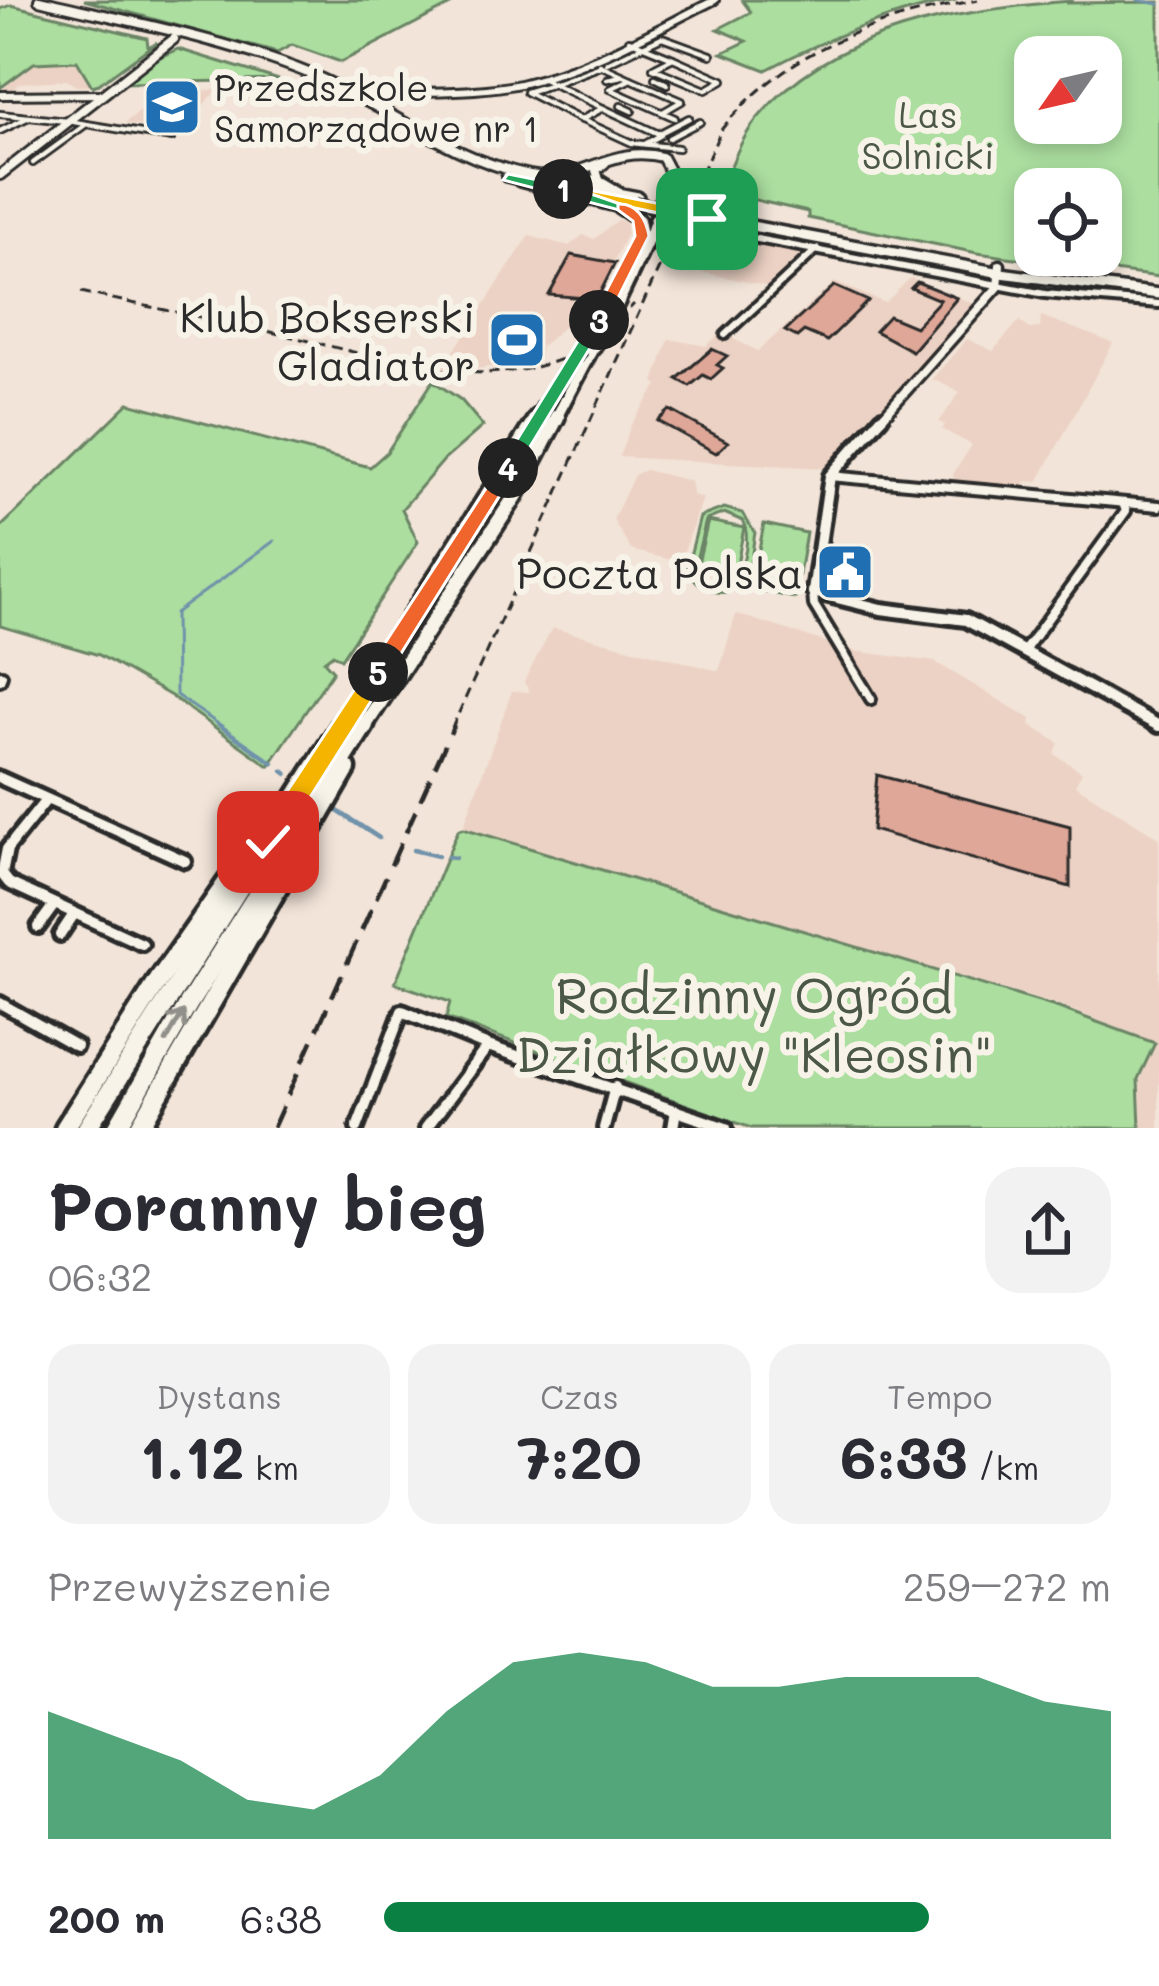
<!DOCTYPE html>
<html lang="pl">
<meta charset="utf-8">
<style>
body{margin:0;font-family:Mali,sans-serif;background:#f2f2f3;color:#2b2b33;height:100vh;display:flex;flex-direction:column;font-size:45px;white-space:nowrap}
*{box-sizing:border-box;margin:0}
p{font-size:39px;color:#7c7c81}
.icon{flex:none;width:66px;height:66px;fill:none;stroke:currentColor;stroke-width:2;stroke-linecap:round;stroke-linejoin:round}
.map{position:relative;height:1128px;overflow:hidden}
.details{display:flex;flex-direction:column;background:#fff;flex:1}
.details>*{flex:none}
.needle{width:78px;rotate:236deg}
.fabs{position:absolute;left:1014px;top:36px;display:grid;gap:24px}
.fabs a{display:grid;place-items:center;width:108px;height:108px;border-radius:24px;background:#fff;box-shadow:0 6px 18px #0003;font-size:60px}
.pin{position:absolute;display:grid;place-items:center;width:102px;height:102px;color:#fff;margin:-51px;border-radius:24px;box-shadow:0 6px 18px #0006}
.km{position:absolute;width:60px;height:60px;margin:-30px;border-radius:50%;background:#222;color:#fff;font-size:33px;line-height:60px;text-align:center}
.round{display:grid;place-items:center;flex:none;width:126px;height:126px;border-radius:36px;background:#f2f2f3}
.summary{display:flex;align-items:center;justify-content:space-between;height:204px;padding:0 48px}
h1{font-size:66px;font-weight:700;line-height:90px}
.stats{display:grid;grid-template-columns:repeat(3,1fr);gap:18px;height:204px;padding:12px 48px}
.stats div{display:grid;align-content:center;border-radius:30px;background:#f2f2f3;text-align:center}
.stats b{font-size:60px;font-weight:700}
.stats small{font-size:33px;font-weight:400}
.stats p{font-size:33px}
.chart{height:336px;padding:24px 48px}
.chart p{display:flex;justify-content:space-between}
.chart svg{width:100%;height:216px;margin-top:12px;fill:#0b8043;opacity:.7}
ul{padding:0 48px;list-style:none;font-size:39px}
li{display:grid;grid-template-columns:192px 144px 1fr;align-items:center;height:90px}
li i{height:30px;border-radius:15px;background:#0b8043}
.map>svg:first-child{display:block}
</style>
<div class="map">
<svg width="1159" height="1128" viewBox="0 0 1159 1128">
<rect width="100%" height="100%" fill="#f2e4d8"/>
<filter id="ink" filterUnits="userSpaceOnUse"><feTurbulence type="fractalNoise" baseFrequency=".00833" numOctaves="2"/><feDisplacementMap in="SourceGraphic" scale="24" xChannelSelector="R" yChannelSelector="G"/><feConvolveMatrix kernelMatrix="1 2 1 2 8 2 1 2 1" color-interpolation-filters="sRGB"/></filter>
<g filter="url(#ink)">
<!-- built -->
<g fill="#ecd2c4">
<polygon points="78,61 92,86 76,86 67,80 20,83 12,90 0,91 34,63"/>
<polygon points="218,90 176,133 125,123 162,92"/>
<polygon points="618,220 625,222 627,233 596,299 541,346 539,360 475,369 443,368 529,236 569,246 583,235 594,239"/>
<polygon points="715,235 809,252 774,288 698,271"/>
<polygon points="910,278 977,305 826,468 619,457 631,425 658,385 654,382 669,339 706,346 721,333 758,351 835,282 885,303"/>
<polygon points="1041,316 1113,343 1038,482 1025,481 1027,488 954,482 953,474 972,445 942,429 945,425 939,422 960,392 932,379 967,339 993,351 1019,321 1030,329 1040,328"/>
<polygon points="645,470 691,481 693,495 703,498 680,562 631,550 613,520 634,475"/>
<polygon points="736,614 854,651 935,662 1031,719 1030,725 1059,743 1054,754 1082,772 1075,785 1159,838 1159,1128 1141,1128 1140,1081 1155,1042 1058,1005 589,870 463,828 512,691 530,692 524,682 552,628 719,671"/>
</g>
<!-- green -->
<g fill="#abde9f" stroke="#6b8465" stroke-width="3" fill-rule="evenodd">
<polygon points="84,0 460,0 341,62 292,45 277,53"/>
<path d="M742 0H956C887 14 829 37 766 70L722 53 747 41 718 29 751 12Z"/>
<path d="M1071 1 1069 3 1159 2V277L977 253 808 218V212L720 192C731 167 740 139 758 118 833 27 961 10 1071 1ZM1035 57H1101V123H1035ZM1035 189H1101V255H1035Z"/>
<polygon points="11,5 147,38 148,47 157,42 99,84 92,86 77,61 34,63 0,88 0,9"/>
<polygon points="178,49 279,80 124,83 149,62"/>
<polygon points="433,381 461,400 483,426 444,460 402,509 418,542 341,659 333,654 324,661 333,671 269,766 171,696 99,655 0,626 0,528 129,403 370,467 387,452"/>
<path d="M724 508 742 513 755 533C752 547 752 570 744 582 727 604 695 588 687 568L700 517ZM724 513 743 521C758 555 722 620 694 568L706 520Z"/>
<polygon points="708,521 744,528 735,574 697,567"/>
<polygon points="764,524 806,533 795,598 751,589"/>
<polygon points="463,828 1059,1008 1155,1043 1138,1079 1140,1128 751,1128 446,1018 450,1002 395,983 458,830"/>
</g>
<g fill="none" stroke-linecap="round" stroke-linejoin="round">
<!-- stream-far1 -->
<g stroke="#7092aa" stroke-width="3">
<polyline points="1138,0 1159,4"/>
<polyline points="224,728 176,695 175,613 274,541"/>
</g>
<!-- stream -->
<g stroke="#7092aa" stroke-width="4.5">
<polyline points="219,725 273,763"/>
<polyline points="283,771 287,774"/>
<polyline points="333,808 379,838"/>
<polyline points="413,850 438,856"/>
<polyline points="448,857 455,858"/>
</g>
</g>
<!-- building -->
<g fill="#dfa797" stroke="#2b2b2b" stroke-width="3">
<polygon points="571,255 615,263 597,299 549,295"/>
<polygon points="917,282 957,298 912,351 875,331 889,316 915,327 940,300 911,288"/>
<polygon points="834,286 868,301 827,341 804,331 797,337 785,331"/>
<polygon points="712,349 727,356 717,365 723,368 711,379 703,375 690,386 677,379"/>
<polygon points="670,410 728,442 716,453 658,421"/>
<polygon points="877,775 1070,826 1070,887 872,830"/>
</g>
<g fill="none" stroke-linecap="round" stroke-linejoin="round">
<!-- minor-far3 casing -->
<g stroke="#2b2b2b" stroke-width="10">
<g id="minor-far3">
<polyline points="629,40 673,58"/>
<polygon points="673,58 723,80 706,90 653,68"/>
<polyline points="607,63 662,37 711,55"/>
<polyline points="600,65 631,79 610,89 675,118"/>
<polyline points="541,78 553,84"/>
<polyline points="655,78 667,84"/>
<polyline points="607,79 622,76"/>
<polyline points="631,79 682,101 663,112"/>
<polygon points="553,84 603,108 581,120 526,92"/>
<polyline points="553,84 601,66"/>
<polyline points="621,106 632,111"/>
<polyline points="603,108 661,135 645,144"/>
<polyline points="0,114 67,121"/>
<polyline points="582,120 632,143 678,148"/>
<polyline points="74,122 172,138"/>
<polyline points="0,131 29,117"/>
<polyline points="660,133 689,118"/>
<polyline points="669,138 700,122"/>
<polyline points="33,163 85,125"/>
</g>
</g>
<!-- minor-far2 casing -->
<g stroke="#2b2b2b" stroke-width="14">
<g id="minor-far2">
<polyline points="710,230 1045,294 1159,304"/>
<polyline points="725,335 817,249"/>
</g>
</g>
<!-- minor-far1 casing -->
<g stroke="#2b2b2b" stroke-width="16">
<g id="minor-far1">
<polyline points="830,476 1159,506"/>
<polyline points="813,592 814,605 871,699"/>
<polyline points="1024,651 1126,511 1123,503"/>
<polyline points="0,680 2,675"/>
</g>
</g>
<!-- minor casing -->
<g stroke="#2b2b2b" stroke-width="20">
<g id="minor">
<polyline points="0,778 185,861"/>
<polyline points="46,800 7,849 2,874 9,883 142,944"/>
<polyline points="38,927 54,905"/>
<polyline points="60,935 74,914"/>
<polyline points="0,1003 76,1046"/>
<polyline points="357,1128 402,1011 488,1046 726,1128"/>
<polyline points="426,1128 488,1046"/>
<polyline points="604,1128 615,1087"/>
<polyline points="673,1128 676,1110"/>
</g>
</g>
<!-- tertiary-far2 casing -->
<g stroke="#2b2b2b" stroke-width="12">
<g id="tertiary-far2">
<polyline points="0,95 104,94"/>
<path d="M345 98C403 88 463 96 520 84 589 69 652 31 715 0"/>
</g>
</g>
<!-- tertiary-far1 casing -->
<g stroke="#2b2b2b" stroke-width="15">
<polyline id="tertiary-far1" points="880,420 998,287 1000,265"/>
</g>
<!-- tertiary casing -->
<g stroke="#2b2b2b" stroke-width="20">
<polyline id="tertiary" points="882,417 830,476 813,592 881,609 966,620 1159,726"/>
</g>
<!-- secondary-far1 casing -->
<g stroke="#2b2b2b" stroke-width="14">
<g id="secondary-far1">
<polyline points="0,175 174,39"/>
<polyline points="542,179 566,183"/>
</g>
</g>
<!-- secondary casing -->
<g stroke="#2b2b2b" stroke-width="16">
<g id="secondary">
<polyline points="550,180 638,197"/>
<polyline points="692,208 732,215"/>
<polyline points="720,220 1001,273 1159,294"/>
</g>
</g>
<!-- primary-far3 casing -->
<g stroke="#2b2b2b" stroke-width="14">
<g id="primary-far3">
<path d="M39 0C131 22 226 39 313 75 386 106 451 159 530 175 578 185 613 143 662 157L671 174 668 183"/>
<polyline points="506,177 531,183"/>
<polyline points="600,183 596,170 605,163"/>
</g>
</g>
<!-- primary-far2 casing -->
<g stroke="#2b2b2b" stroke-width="18">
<g id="primary-far2">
<polyline points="520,180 616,205 639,220 642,236"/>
<polyline points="596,180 618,193"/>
<polyline points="686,220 728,221"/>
<polyline points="606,329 650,236 669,180"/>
<polyline points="589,336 612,298"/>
<polyline points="535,420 574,358"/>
<polyline points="555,420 591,352"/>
</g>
</g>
<!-- primary-far1 casing -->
<g stroke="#2b2b2b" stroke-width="22">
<g id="primary-far1">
<polyline points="340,728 537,417"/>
<polyline points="363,728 515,497 557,417"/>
</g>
</g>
<!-- primary casing -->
<g stroke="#2b2b2b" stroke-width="27">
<g id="primary">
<polyline points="65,1128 159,980 276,813"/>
<polyline points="87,1128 342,725"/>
<polyline points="117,1128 189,1003 364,725"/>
<polyline points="139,1128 346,769"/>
</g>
</g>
<!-- minor-far3 -->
<use href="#minor-far3" stroke="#f7f3e8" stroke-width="4.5"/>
<!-- minor-far2 -->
<use href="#minor-far2" stroke="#f7f3e8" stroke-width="6"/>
<!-- minor-far1 -->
<use href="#minor-far1" stroke="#f7f3e8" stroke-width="8"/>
<!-- minor -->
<use href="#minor" stroke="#f7f3e8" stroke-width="10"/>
<!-- tertiary-far2 -->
<use href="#tertiary-far2" stroke="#f7f3e8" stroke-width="6"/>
<!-- tertiary-far1 -->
<use href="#tertiary-far1" stroke="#f7f3e8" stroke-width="8"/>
<!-- tertiary -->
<use href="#tertiary" stroke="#f7f3e8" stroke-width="10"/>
<!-- secondary-far1 -->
<use href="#secondary-far1" stroke="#f7f3e8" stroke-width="8"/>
<!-- secondary -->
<use href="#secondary" stroke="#f7f3e8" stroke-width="9"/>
<!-- primary-far3 -->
<use href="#primary-far3" stroke="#f7f3e8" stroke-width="8"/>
<!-- primary-far2 -->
<use href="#primary-far2" stroke="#f7f3e8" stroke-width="10"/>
<!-- primary-far1 -->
<use href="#primary-far1" stroke="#f7f3e8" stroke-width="14"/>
<!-- primary -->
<use href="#primary" stroke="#f7f3e8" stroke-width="18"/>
<!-- rail-far1 -->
<g stroke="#2b2b2b" stroke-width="3" stroke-dasharray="10 6" stroke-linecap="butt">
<path d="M81 292C147 307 214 319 280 334 367 353 474 394 561 359 592 348 612 327 634 304"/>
<path d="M452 728 721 130C787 48 877 18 978 0"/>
</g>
<!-- rail -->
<polyline stroke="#2b2b2b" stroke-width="4.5" stroke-dasharray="24 12" stroke-linecap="butt" points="273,1128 454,725"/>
<!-- secondary-bridge casing -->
<g stroke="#2b2b2b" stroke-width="16" stroke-linecap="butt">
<polyline id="secondary-bridge" points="635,203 689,214"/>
</g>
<!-- primary-bridge casing -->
<g stroke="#2b2b2b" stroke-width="18" stroke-linecap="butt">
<g id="primary-bridge">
<polyline points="669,225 686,220"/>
<polyline points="591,352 606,329"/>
<polyline points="574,358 589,336"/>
</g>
</g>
<!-- secondary-bridge -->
<use href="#secondary-bridge" stroke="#f7f3e8" stroke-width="9"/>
<!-- primary-bridge -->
<use href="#primary-bridge" stroke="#f7f3e8" stroke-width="10"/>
</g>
<!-- one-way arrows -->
<defs><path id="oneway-shaft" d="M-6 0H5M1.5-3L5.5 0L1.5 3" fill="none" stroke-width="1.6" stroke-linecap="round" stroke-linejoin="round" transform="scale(3)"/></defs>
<use stroke="#918f8a" href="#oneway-shaft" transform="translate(175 1026) rotate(-60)"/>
</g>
<!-- split-1 -->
<polygon fill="#f5b400" stroke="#fff" stroke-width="3" points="563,185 728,217 735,221 728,225 707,223 558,192"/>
<!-- split-2 -->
<polygon fill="#22a559" stroke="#fff" stroke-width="3" points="508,174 568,186 629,207 623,211 503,180"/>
<!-- split-3 -->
<path fill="#f0652b" stroke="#fff" stroke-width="3" d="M618 204C637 203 646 219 649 236L607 320 599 325 591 320 635 236 633 221 618 210Z"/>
<!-- split-4 -->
<polygon fill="#22a559" stroke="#fff" stroke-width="3" points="599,315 607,320 514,473 502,473 502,464 591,320"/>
<!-- split-5 -->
<polygon fill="#f0652b" stroke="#fff" stroke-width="3" points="508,462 517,468 385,679 370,679 370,666 502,464"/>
<!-- split-6 -->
<polygon fill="#f5b400" stroke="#fff" stroke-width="3" points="378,663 389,672 385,679 276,851 259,851 259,834 370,666"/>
<!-- icons -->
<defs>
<g id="school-square" transform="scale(3)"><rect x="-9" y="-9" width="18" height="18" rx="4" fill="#1f6fb2" stroke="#f7f3e8"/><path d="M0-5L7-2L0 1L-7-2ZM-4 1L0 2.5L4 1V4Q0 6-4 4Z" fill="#fff"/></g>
<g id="stadium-square" transform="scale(3)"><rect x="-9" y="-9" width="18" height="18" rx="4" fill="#1f6fb2" stroke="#f7f3e8"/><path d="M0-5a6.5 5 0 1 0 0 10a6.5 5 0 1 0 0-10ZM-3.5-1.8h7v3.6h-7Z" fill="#fff"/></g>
<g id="civic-square" transform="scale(3)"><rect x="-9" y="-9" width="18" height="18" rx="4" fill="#1f6fb2" stroke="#f7f3e8"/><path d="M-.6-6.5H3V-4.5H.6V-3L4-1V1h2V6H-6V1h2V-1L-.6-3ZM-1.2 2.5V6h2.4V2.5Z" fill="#fff"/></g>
</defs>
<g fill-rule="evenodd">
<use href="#school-square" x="172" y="107"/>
<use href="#stadium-square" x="517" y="340"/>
<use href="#civic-square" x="845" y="572"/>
</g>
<g text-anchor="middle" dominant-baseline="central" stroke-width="12" stroke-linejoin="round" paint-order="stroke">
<!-- far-poi labels -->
<g font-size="36" fill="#2b2b2b" stroke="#f7f3e8" text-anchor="start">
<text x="214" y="86">Przedszkole<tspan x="214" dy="41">Samorządowe nr 1</tspan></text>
</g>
<!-- far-park labels -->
<g font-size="36" fill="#4b5848" stroke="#f7f3e8">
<text x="928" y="113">Las<tspan x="928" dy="41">Solnicki</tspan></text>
</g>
<!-- poi labels -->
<g font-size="42" fill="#2b2b2b" stroke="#f7f3e8" text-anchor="end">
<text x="475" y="316">Klub Bokserski<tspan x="475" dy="48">Gladiator</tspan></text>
<text x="803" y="572">Poczta Polska</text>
</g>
<!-- near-park labels -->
<g font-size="51" fill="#4b5848" stroke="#f7f3e8">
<text x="754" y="993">Rodzinny Ogród<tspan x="754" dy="59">Działkowy "Kleosin"</tspan></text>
</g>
</g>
</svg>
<div class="fabs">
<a><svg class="needle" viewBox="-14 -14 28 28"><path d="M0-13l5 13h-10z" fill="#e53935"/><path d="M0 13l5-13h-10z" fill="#7c7c81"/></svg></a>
<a><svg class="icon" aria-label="locate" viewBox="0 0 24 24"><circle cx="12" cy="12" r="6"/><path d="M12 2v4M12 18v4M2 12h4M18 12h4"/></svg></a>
</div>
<div class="pin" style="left:707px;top:219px;background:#1e9e55"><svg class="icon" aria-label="arrive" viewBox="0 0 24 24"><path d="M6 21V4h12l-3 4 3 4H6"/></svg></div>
<div class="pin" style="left:268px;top:842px;background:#d93025"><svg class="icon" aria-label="check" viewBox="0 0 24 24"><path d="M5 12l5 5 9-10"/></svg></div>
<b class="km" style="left:563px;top:189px">1</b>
<b class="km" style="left:599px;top:320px">3</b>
<b class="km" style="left:508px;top:468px">4</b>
<b class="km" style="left:378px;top:672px">5</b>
</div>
<section class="details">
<div class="summary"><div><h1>Poranny bieg</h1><p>06:32</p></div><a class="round"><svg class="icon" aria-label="share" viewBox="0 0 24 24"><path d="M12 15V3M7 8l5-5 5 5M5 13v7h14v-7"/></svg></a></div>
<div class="stats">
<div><p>Dystans</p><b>1.12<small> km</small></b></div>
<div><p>Czas</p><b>7:20</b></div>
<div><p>Tempo</p><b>6:33<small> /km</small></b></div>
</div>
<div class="chart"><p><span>Przewyższenie</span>259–272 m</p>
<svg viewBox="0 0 160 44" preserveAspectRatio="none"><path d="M0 44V18L10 23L20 28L30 36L40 38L50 31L60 18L70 8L80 6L90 8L100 13L110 13L120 11L130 11L140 11L150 16L160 18V44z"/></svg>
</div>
<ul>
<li><b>200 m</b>6:38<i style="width:75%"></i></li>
</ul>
</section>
